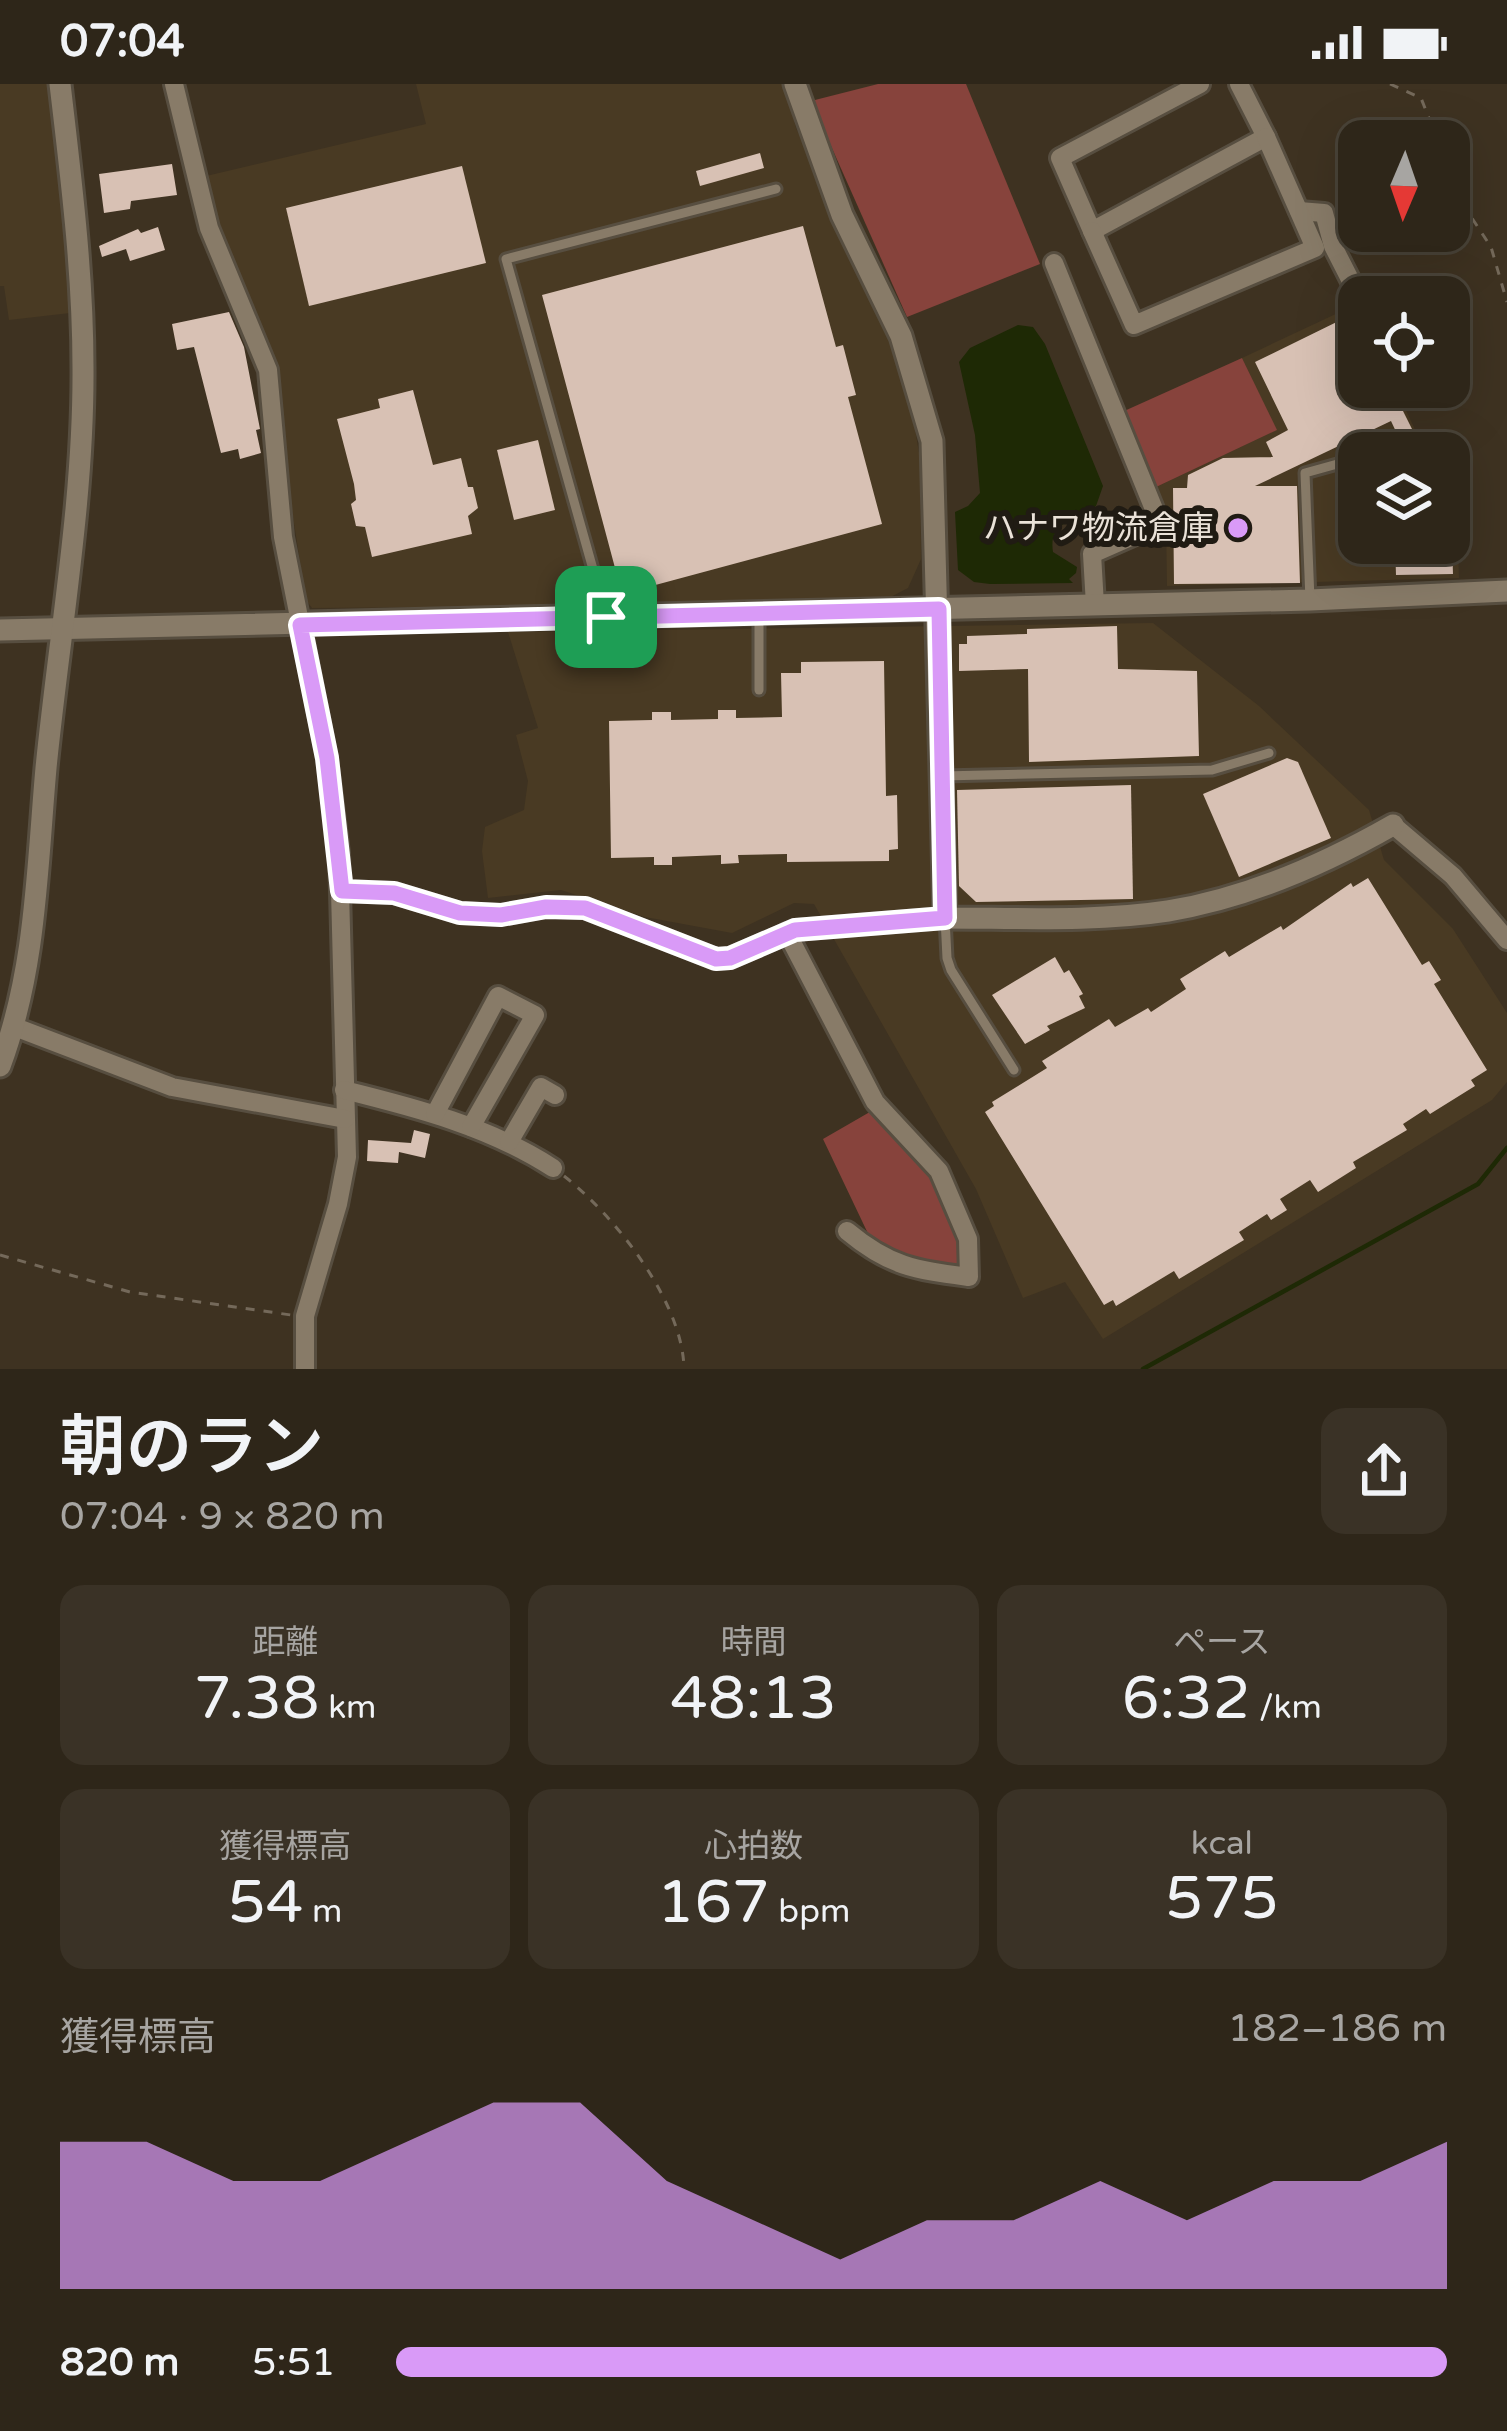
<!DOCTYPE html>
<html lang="ja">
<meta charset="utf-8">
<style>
body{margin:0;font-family:"Varela Round","Noto Sans JP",sans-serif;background:#3a3226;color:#f1f3f6;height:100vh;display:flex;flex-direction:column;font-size:45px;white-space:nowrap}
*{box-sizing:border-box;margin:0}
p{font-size:39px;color:#a7a5a2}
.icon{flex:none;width:66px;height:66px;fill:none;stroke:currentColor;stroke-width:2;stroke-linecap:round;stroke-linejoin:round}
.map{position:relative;height:1285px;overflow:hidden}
.side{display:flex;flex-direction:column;background:#2e2619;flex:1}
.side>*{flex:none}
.needle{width:78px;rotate:182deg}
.tools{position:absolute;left:1338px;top:36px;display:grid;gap:24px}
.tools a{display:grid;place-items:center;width:132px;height:132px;border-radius:24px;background:#2e2619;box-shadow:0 12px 48px #0002,0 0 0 3px #494338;font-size:60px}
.pin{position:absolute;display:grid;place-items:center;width:102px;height:102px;color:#fff;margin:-51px;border-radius:24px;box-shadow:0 6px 18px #0006}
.round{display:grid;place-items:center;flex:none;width:126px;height:126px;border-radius:24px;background:#3a3226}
.summary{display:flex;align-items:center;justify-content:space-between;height:204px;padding:0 60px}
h1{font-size:66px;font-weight:600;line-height:90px}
.figures{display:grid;grid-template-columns:repeat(3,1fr);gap:18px;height:204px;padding:12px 60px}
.figures div{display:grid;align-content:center;border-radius:24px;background:#3a3226;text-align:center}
.figures b{font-size:60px;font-weight:600}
.figures small{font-size:33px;font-weight:400}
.figures p{font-size:33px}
.chart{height:336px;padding:24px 60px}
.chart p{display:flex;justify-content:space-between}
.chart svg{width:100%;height:216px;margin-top:12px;fill:#d99af7;opacity:.7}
ul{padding:0 60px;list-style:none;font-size:39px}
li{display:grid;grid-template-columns:192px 144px 1fr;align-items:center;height:90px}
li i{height:30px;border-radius:15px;background:#d99af7}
.status{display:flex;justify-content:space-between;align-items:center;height:84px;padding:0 60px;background:#2e2619;direction:ltr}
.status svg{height:33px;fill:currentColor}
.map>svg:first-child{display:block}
</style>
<div class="status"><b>07:04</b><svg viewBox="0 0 49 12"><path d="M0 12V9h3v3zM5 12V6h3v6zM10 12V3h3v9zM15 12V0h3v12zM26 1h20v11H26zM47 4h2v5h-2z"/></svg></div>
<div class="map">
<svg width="1507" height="1285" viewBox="0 0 1507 1285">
<rect width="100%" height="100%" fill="#3e3221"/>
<!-- built -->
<g fill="#493a23">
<polygon points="0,0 49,0 70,185 70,229 9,236 4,202 0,202"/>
<polygon points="416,0 785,0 796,44 872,210 907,297 920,375 921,475 908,504 877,520 312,524 306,516 280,349 279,299 211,132 202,93 426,40"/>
<polygon points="1355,221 1359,229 1359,303 1395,303 1426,369 1359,369 1359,459 1449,459 1449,381 1455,381 1459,494 1167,502 1166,436 1154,404 1276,346 1242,274"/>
<polygon points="1153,539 1259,622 1369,726 1384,776 1453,845 1507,929 1507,998 1492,1016 1103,1255 1065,1198 1023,1214 976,1105 814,820 794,819 732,849 645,833 561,806 488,814 482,767 485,743 524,726 528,697 516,651 538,644 508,548"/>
</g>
<!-- green -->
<g fill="#87433c">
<polygon points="878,0 966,0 1040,180 907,233 811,17"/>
<polygon points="1242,274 1277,346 1154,404 1122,328"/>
<path d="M875 1025C918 1076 959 1116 960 1186L908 1179 872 1158 823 1055Z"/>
</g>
<!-- water -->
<path fill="#1e2905" d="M1018 241 1033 243 1045 260 1103 402 1096 422C1076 437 1048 437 1053 468L1077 483 1076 489 1069 495 1073 499 990 500 974 498 958 486 955 428 968 422 980 409 975 351 959 278 970 264Z"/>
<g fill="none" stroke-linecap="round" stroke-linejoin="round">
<!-- stream -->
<polyline stroke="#1e2905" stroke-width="4.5" points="1143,1285 1478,1100 1507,1064"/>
</g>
<!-- building -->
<g fill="#d8c1b4">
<polygon points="760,69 764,84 700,102 696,87"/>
<polygon points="172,80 177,111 131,117 130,125 104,129 99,90"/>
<polygon points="462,82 486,179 309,222 286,124"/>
<polygon points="803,142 836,263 843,261 856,311 848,313 882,440 622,510 542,211"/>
<polygon points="158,143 165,166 130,177 126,165 102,173 99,162 138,145 141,149"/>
<polygon points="229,228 244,263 260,345 256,346 261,369 240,375 238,365 221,369 194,263 177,266 172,240"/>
<polygon points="1355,229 1359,237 1359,303 1391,303 1424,369 1406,369 1391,337 1255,402 1297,402 1300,499 1174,500 1173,404 1187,404 1188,391 1223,374 1273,373 1266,358 1288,346 1255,278"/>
<polygon points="413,306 433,381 461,374 468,403 473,403 478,424 468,432 472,450 372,473 365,443 356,442 351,420 356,416 354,400 337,335 380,324 378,315"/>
<polygon points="538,356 555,426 514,436 497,366"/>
<polygon points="1449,459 1452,459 1453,490 1396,491 1395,460"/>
<polygon points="1117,542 1118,585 1197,587 1199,672 1029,678 1028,585 959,587 959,560 967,560 967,552 1027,550 1027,545"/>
<polygon points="884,577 886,712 897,711 898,765 889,766 889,777 787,778 787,770 738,771 739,779 721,780 721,771 672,773 672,781 654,781 654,773 611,774 609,637 652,636 652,628 671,628 671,636 718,635 718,626 736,626 736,634 782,633 781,589 801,589 801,578"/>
<polygon points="1287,674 1298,678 1331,754 1239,793 1203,710"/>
<polygon points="1131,701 1133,815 976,818 959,802 957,706"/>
<polygon points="1368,794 1422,881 1429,877 1441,896 1434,900 1487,986 1471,996 1475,1002 1430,1030 1426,1025 1403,1040 1407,1046 1353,1078 1356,1084 1318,1108 1310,1096 1280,1115 1287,1126 1271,1136 1267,1130 1239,1148 1244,1156 1179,1195 1174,1187 1116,1222 1113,1216 1104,1221 985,1028 994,1022 992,1018 1047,984 1042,977 1109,935 1115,943 1148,924 1151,928 1186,905 1180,895 1225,867 1229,873 1281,842 1283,846 1351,799 1353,803"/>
<polygon points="1055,873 1064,889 1069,886 1083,910 1079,912 1085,924 1047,942 1050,946 1025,960 992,911"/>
<polygon points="414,1046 430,1050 425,1074 399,1068 398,1079 367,1077 368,1056 411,1059"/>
</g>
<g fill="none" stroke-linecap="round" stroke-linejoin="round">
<!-- service casing -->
<g stroke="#574e40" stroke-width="15">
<g id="service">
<polyline points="1310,516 1305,389 1359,374"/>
<polyline points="605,528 506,175 776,105"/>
<polyline points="759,606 759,529"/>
<polyline points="942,692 1212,686 1269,669"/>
<polyline points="945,834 947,874 951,886 1014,986"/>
</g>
</g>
<!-- minor casing -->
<g stroke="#574e40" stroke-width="24">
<g id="minor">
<polyline points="174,0 209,144 268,286 283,453 327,674 339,769 347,1073 338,1120 305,1232 305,1285"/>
<polyline points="1200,0 1060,74 1092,147 1266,53 1239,0"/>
<polyline points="1299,127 1324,129 1333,162 1359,213"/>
<polyline points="1092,147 1134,241 1315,164 1266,53"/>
<polyline points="1054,179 1160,440 1092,470 1095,521"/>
<polyline points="1405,303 1411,314"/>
<polyline points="1393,741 1453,792 1507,856"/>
<polyline points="342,807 394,809 460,829 501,831 546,823 585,824 716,875 730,874 795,846 945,834"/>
<path d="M787 849 875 1018 939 1087 968 1155 969 1193C916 1186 890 1183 847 1147"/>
<polyline points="15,943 172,1003 345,1035"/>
<path d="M344 1006C417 1024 490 1043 553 1084"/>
<polyline points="435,1030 498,912 535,931 471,1043"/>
<polyline points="509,1058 541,1003 555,1011"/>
</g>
</g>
<!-- tertiary casing -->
<g stroke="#574e40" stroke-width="27">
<g id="tertiary">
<path d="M795 0 842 131 901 252 932 357 945 834C1019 834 1095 838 1168 827 1248 814 1323 781 1393 741"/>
<polyline points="0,546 1310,516 1507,507"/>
<path d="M0 982C36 886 37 785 46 684 59 552 84 417 83 283 83 188 71 94 60 0"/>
</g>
</g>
<!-- path -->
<g stroke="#74695a" stroke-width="3" stroke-dasharray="9 9" stroke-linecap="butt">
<polyline points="1390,0 1421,14 1438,57"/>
<polyline points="1449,86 1462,119 1491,163 1507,218"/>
<path d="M564 1092C615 1132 683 1218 684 1285"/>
<polyline points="0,1171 130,1208 291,1231"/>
</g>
<!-- service -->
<use href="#service" stroke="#887b68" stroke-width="9"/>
<!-- minor -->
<use href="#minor" stroke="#887b68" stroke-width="18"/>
<!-- tertiary -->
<use href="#tertiary" stroke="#887b68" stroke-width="21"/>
</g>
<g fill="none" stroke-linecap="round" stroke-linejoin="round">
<!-- route casing -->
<g stroke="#fff" stroke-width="24">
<polygon id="route" points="939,525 945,834 795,846 730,874 716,875 585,824 546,823 501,831 460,829 394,809 342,807 327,674 300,541"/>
</g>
<!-- route -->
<use href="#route" stroke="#d99af7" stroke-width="15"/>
</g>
<!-- markers -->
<circle fill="#d99af7" stroke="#201b13" stroke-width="4.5" cx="1238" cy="444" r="12"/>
<g text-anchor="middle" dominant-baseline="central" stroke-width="12" stroke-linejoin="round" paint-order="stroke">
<!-- poi labels -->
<g font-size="33" fill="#eae2d8" stroke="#201b13" text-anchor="end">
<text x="1214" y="444">ハナワ物流倉庫</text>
</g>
</g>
</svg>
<div class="tools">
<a><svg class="needle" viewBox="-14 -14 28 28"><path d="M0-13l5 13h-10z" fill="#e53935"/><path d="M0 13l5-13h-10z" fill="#a7a5a2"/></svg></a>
<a><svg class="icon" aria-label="locate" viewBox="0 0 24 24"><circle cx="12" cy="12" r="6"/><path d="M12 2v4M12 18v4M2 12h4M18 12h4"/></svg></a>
<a><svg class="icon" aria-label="layers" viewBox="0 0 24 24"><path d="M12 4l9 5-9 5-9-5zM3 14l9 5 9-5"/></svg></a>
</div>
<div class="pin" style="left:606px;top:533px;background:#1e9e55"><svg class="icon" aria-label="arrive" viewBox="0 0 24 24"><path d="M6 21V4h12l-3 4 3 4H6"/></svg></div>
</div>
<section class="side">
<div class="summary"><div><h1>朝のラン</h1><p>07:04 · 9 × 820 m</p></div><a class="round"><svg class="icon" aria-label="share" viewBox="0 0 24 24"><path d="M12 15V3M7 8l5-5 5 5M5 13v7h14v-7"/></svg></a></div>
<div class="figures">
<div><p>距離</p><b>7.38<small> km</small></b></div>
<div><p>時間</p><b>48:13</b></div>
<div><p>ペース</p><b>6:32<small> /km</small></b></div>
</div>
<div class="figures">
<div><p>獲得標高</p><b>54<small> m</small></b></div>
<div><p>心拍数</p><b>167<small> bpm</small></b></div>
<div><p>kcal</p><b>575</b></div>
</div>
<div class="chart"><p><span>獲得標高</span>182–186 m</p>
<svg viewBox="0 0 160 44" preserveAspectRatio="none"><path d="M0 44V14L10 14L20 22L30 22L40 14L50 6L60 6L70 22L80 30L90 38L100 30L110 30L120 22L130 30L140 22L150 22L160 14V44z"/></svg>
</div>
<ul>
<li><b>820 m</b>5:51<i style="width:100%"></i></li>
</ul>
</section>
